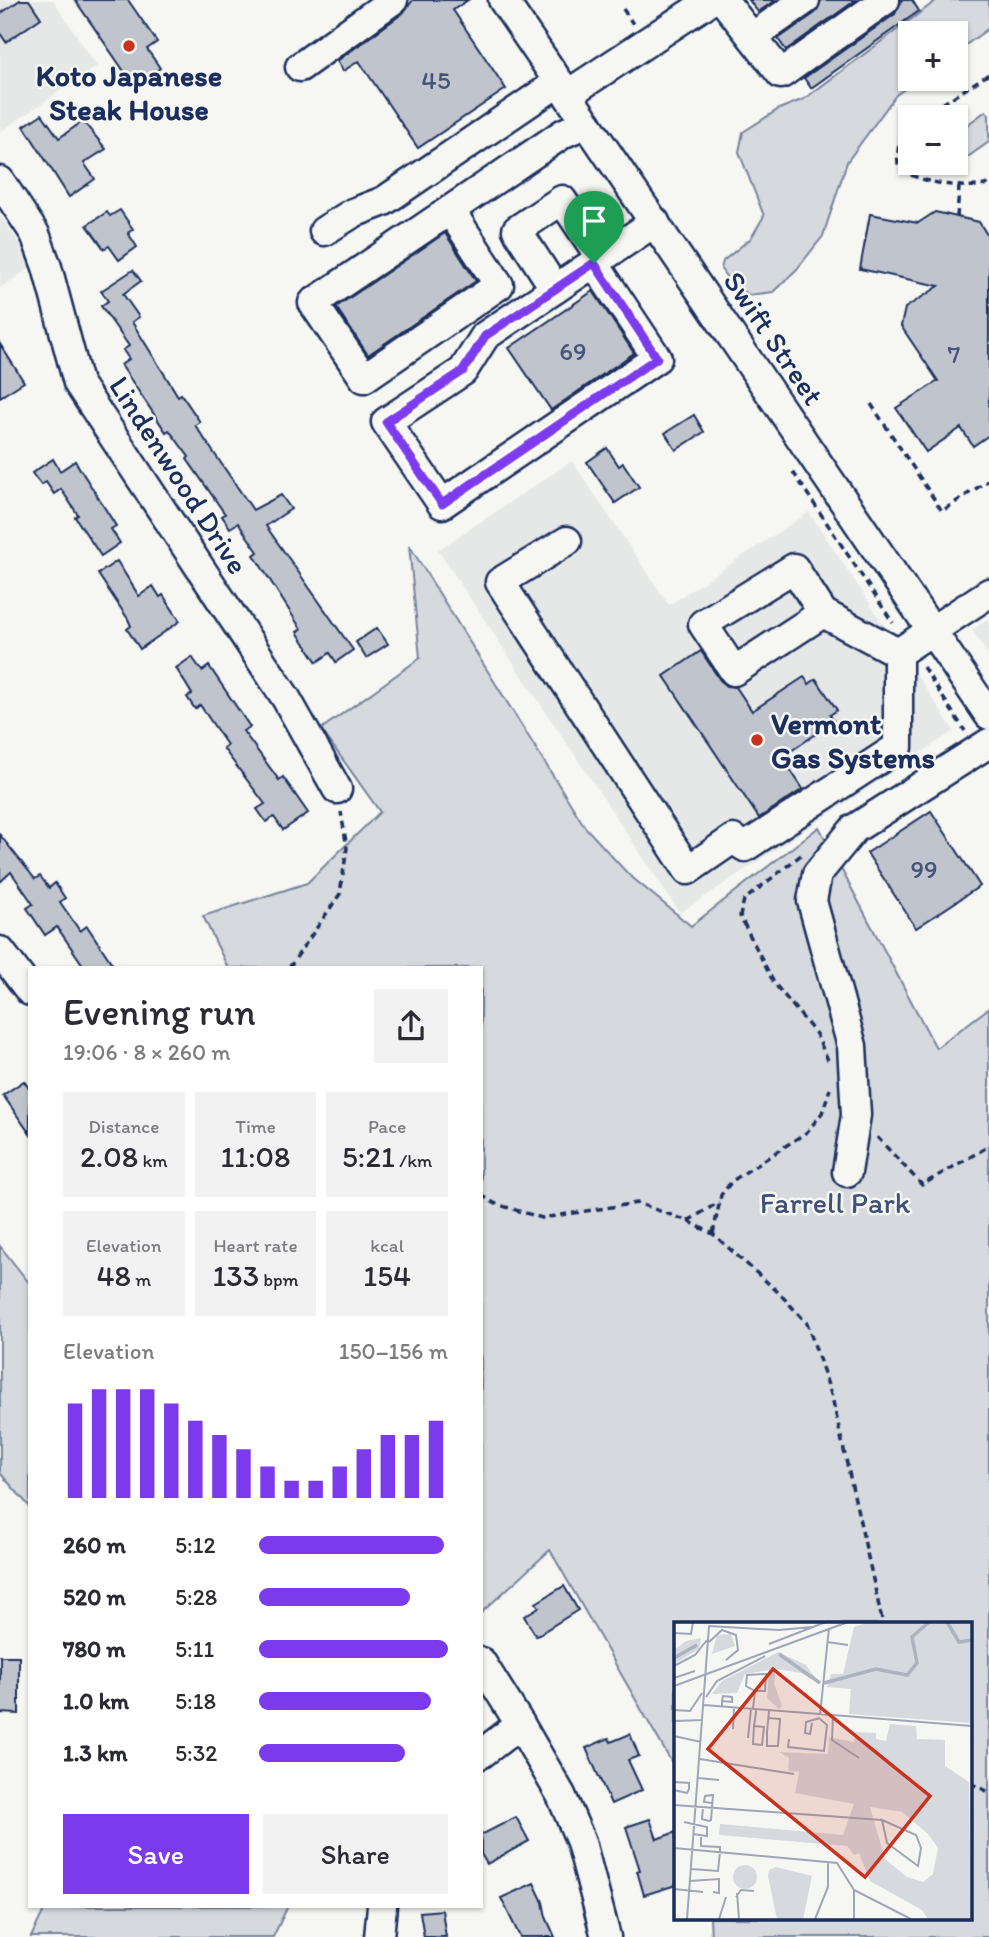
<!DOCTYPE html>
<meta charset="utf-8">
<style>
body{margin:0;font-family:Itim,sans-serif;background:#f2f2f3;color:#2b2b33;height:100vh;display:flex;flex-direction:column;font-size:26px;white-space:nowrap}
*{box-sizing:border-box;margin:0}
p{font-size:23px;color:#7c7c81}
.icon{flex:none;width:38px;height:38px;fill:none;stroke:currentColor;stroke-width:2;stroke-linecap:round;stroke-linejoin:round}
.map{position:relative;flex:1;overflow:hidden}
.sheet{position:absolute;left:28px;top:966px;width:455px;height:942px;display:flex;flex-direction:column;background:#fff;border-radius:0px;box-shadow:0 2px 5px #0004}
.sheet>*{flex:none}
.fabs{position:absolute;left:898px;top:21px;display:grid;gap:14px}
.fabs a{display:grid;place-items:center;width:70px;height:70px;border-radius:0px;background:#fff;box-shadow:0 2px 5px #0004;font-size:35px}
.pin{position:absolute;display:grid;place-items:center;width:60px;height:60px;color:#fff;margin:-72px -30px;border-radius:50% 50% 50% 0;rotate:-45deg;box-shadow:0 0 7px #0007}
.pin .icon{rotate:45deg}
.round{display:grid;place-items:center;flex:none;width:74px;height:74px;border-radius:0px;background:#f2f2f3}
.summary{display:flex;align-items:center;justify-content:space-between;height:119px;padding:0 35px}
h1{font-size:38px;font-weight:600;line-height:52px}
.metrics{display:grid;grid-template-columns:repeat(3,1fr);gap:10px;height:119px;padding:7px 35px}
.metrics div{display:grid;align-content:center;border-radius:0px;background:#f2f2f3;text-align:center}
.metrics b{font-size:30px;font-weight:600}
.metrics small{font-size:19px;font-weight:400}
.metrics p{font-size:19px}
.chart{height:196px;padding:14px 35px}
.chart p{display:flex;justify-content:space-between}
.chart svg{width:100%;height:126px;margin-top:7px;stroke:#7c3aed;stroke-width:6}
.cta{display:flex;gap:14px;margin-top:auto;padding:14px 35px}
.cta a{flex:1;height:80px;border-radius:0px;background:#7c3aed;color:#fff;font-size:28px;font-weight:600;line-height:80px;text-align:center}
.cta a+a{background:#f2f2f3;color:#2b2b33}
ul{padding:0 35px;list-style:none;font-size:23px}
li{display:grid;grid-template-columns:112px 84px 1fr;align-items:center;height:52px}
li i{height:18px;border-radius:9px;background:#7c3aed}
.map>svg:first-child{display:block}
</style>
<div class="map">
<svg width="989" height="1937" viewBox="0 0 989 1937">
<rect width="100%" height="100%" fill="#f6f6f2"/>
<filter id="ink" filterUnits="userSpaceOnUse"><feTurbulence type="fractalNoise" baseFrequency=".0143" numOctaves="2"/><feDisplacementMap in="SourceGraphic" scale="14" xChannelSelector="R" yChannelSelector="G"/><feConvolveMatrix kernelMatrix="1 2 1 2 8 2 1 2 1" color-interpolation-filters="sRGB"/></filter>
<g filter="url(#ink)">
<!-- built -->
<g fill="#e6e7e7">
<polygon points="0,0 53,0 97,66 0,132"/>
<polygon points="0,215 34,265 0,288"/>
<polygon points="572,461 669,605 809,512 954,731 680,913 438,550"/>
<polygon points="989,618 989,656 972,630"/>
</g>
<!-- green -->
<g fill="#d6d9dd" stroke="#78849e" stroke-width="2">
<polygon points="937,0 989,0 989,28 956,52 956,33 910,33 910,79 919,79 896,95 847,162 823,236 797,269 773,292 749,295 729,281 721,269 723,261 751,238 764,216 739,152 743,132 779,109 804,99"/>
<polygon points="986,111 989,115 989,142 959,163 956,158 956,133"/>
<polygon points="409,545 585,827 628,874 691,926 819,827 936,1048 989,1008 989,1937 711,1937 710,1918 970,1918 970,1624 676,1624 676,1770 550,1550 481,1613 481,968 228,968 203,916 307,883 380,812 321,729 420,658"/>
<polygon points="0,1246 30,1284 30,1507 0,1473"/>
<polygon points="46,1906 288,1906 273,1937 31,1937"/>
</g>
<!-- building -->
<g fill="#c0c4cd" stroke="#1b2f5e" stroke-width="2">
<polygon points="20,0 29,0 41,18 6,42 0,33 0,14"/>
<polygon points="75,0 128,0 157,42 147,49 160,68 135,87"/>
<polygon points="413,0 468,0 453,10 506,89 418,148 359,61 343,71 337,61 403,13"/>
<polygon points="749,0 776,0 758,12"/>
<polygon points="821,0 856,0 786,50 778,39 815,13"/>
<polygon points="901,0 912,0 919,11 811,88 804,78 895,14"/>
<polygon points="42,114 59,138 83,121 106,149 84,163 95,179 69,197 24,126"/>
<polygon points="120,210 133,229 128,233 137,247 119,260 109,246 104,249 87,225 107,212 110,216"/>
<polygon points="935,212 979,222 989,238 989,435 973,446 961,428 926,452 896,408 938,381 901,326 905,308 939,286 860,269 870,214 918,223"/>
<polygon points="445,233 476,281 368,355 336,307"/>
<polygon points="133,270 141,281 123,294 139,317 132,322 178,396 181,394 200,422 195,425 253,510 281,495 291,509 266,526 353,650 336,662 330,653 317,662 297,632 301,629 254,555 258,552 238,523 230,528 222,516 225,514 187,459 189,457 169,430 166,432 121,365 129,359 123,350 129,346 101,306 108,301 101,291"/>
<polygon points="593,291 634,353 551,410 509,348"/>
<polygon points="0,344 24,382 0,397"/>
<polygon points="694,415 704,432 676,450 665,433"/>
<polygon points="607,448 619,466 623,463 639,487 615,503 587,462"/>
<polygon points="53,459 60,471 75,461 116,526 111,529 120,543 101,556 75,517 78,515 61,489 54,494 46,482 41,485 32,473"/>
<polygon points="117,561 139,596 153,586 160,597 163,595 180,621 140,649 127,629 131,626 128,619 98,574"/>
<polygon points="377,628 388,644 366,658 356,642"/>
<polygon points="701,651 720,680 727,686 736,687 752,711 804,677 809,684 816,679 837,710 830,715 834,722 782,757 803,789 759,818 664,676"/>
<polygon points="192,657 202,671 209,666 250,727 243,731 279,780 283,777 308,813 283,830 274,817 266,822 257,809 265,804 223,748 227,745 200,705 195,709 187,697 192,694 176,668"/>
<polygon points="931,811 980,886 916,928 867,853"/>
<polygon points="0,835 35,879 40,876 49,888 55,883 65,898 60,902 80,931 87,926 115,968 85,968 57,927 45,935 27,908 33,904 11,872 0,882"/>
<polygon points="24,1081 30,1090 30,1134 3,1095"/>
<polygon points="564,1586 578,1610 536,1636 524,1616 539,1607 536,1603"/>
<polygon points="0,1656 19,1656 19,1714 0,1713"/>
<polygon points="630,1734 639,1756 628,1760 642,1790 611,1804 586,1748 609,1738 611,1742"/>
<polygon points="516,1817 529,1841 487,1864 481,1854 481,1835"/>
<polygon points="650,1819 657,1839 676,1832 676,1885 644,1895 637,1871 640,1870 626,1827"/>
<polygon points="534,1883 543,1902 546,1917 555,1937 520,1937 501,1898"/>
<polygon points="442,1910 446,1937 424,1937 420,1912"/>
</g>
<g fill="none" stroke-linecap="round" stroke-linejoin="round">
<!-- minor casing -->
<g stroke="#1b2f5e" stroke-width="33">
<g id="minor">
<polyline points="503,0 989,715"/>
<polyline points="723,0 781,74 885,0"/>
<polyline points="752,37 805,0"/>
<polyline points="300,67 393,0"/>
<polyline points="568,94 711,0"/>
<polyline points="0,181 35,234 47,267 78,383 286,698 337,789"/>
<polyline points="450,210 499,285 364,378 313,303 564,133 587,123"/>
<polyline points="324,231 353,213 384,201 559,82"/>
<polyline points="594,263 657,358 442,504 386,422 463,371 485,336 655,222"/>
<polyline points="555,289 517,230 562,200 601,258"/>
<polyline points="567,541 500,582 688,870 733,839 745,847 898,747 898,653"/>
<polyline points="823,613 734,671 703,624 794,568 823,613 898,653 989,593"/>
<polyline points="0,951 30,991"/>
<polyline points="847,1172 856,1115 852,1046 812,901 817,874 854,829 989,743"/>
<polyline points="481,1662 520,1724"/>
<polyline points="481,1754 520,1724 561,1795 581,1842 606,1937"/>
<polyline points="379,1937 382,1906"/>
</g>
</g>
<!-- path -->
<g stroke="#1b2f5e" stroke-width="3.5" stroke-dasharray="7 5" stroke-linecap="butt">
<polyline points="623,9 633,24"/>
<polyline points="922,117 989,74"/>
<path d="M910 125C900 133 894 157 900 169 920 183 966 190 989 184"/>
<polyline points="957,217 959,187"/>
<polyline points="871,404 942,511 989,480"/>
<polyline points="793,472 893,623"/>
<polyline points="923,667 965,731"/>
<polyline points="801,855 744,900 740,916 774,983 816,1034 828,1060"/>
<polyline points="289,968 340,894 347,848 341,812"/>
<polyline points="877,1137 922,1185 989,1146"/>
<polyline points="481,1195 496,1204 542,1218 637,1203 688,1221 713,1234 778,1292 807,1323 832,1397 883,1624"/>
<polyline points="688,1221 719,1202"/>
<polyline points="713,1234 721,1195 732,1181 807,1132 822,1113 830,1089"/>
<polyline points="970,1783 989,1792"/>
</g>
<!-- minor -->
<use href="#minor" stroke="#f6f6f2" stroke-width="28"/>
</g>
</g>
<g fill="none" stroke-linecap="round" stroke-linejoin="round" filter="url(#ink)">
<!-- route casing -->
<g stroke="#fff" stroke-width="14">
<polygon id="route" points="594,263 657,358 442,504 386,422 463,371 485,336"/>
</g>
<!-- route -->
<use href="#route" stroke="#7c3aed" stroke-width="9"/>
</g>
<!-- markers -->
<g fill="#c8321e" stroke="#f6f6f2" stroke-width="2.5">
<circle cx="129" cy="46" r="7"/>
<circle cx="757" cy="740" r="7"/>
</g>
<g text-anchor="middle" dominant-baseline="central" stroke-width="5" stroke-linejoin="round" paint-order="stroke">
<!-- number labels -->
<g font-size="26" fill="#44547a">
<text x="436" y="80">45</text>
<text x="573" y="351">69</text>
<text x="954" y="354">7</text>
<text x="924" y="869">99</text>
</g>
<!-- poi labels -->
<g font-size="30" font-weight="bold" fill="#1b2f5e" stroke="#f6f6f2">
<text x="129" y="75">Koto Japanese<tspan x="129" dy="34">Steak House</tspan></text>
<text x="771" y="723" text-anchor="start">Vermont<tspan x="771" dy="34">Gas Systems</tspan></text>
</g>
<!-- street labels -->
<g font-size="30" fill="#1b2f5e" stroke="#f6f6f2">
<text transform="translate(774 338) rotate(56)">Swift Street</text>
<text transform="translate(179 475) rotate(57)">Lindenwood Drive</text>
</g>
<!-- park labels -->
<g font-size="30" fill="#405177" stroke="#f6f6f2">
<text x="835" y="1202">Farrell Park</text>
</g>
</g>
<!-- overview -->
<g transform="translate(674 1622)">
<rect width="298" height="298" fill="#f6f6f2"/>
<path d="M195 0H297V101L175 92 177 67 153 65 157 52H169L180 5ZM57 12 61 24 38 32 43 13ZM27 16 25 27 0 42V28L12 19ZM104 30 132 43 146 62 127 51 102 47 100 61 108 84 105 87 93 76 95 48 71 52 63 71 38 72 48 59ZM216 102 242 104 243 117 271 118V144L295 160 297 297H254L248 288 196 259 185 231 180 233 173 224 45 213 46 202 169 213 180 182 121 171 125 150 114 149 115 136 105 130 154 132 155 115 180 120 181 110 202 111V117L212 119ZM196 185 228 190 254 212 264 226 259 252 249 260 233 255 211 237ZM59 255a12 12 0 1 1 24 0a12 12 0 1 1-24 0ZM102 245 138 254 129 297H103L94 254 95 248Z" fill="#d6d9dd" fill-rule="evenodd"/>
<path fill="none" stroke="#abb2c0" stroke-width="3.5" d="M273 0 285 20 298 18M105 32 146 61M0 36 23 23M150 61 202 47 233 53 243 41 238 15 255 0"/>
<path fill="none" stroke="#9ea6b7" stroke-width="2" d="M0 11 17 12 19 0M35 20 48 8 62 13 64 28 52 38M153 20 174 23M95 22 152 0M0 44 21 33 33 18M0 56 21 49M0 64 174 0M32 75 43 59 91 34M30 83 298 104M48 85V79L49 74 58 75V80L48 79M79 87 81 69H91L92 52 73 53 72 64 81 69M0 88 16 89 28 71M146 93 155 6M159 94 158 118 185 136M94 96 106 97 104 124H93V110L95 89M0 99 29 98M138 101 136 112 131 111 132 100 146 96M80 104 90 105 88 123 79 122 80 104 82 90V88M59 107 60 86M0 114 27 120M74 116 77 87M115 117 114 125 150 129 153 103 146 97M0 137V173M26 137 120 152M24 156 45 158M0 168 13 171 15 167V161L1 160M0 183 208 198M29 185 28 197 35 199 37 198 39 173 31 174 30 180 38 181M208 198 242 213 247 226 244 244 213 221ZM10 200 33 205V214L19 212M27 213V224L46 225V231M0 226 163 241 180 268 237 297M17 247 44 249 46 230M16 259 45 257V271L39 270M0 267 29 270M63 271 65 297M62 275 67 268 80 269M13 297 35 4 105 8 138 5M45 297 52 275M141 297 154 265V240M180 297V268"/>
<path fill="#c8321e" fill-opacity="0.15" stroke="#c8321e" stroke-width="3.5" d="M99 47 256 174 191 255 34 127Z"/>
<rect width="298" height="298" fill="none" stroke="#1b2f5e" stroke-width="3.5"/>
</g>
</svg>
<div class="fabs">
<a>+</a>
<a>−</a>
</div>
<div class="pin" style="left:594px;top:263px;background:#1e9e55"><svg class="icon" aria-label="arrive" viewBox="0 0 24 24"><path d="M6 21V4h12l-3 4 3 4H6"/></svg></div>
<section class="sheet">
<div class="summary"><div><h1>Evening run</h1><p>19:06 · 8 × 260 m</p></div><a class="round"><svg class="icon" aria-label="share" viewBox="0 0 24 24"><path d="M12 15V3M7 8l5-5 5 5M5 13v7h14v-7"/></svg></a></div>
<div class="metrics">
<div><p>Distance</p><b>2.08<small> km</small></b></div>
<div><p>Time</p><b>11:08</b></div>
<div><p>Pace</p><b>5:21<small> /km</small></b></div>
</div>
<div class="metrics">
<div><p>Elevation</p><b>48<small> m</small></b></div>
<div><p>Heart rate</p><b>133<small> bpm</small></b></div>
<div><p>kcal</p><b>154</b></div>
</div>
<div class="chart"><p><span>Elevation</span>150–156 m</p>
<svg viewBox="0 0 160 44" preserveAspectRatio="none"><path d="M5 44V11M15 44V6M25 44V6M35 44V6M45 44V11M55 44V17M65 44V22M75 44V27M85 44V33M95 44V38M105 44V38M115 44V33M125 44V27M135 44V22M145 44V22M155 44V17"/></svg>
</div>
<ul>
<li><b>260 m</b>5:12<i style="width:98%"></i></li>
<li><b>520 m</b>5:28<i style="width:80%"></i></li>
<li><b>780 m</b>5:11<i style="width:100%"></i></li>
<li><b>1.0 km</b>5:18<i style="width:91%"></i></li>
<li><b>1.3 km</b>5:32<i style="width:77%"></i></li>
</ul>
<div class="cta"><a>Save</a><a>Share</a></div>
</section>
</div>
